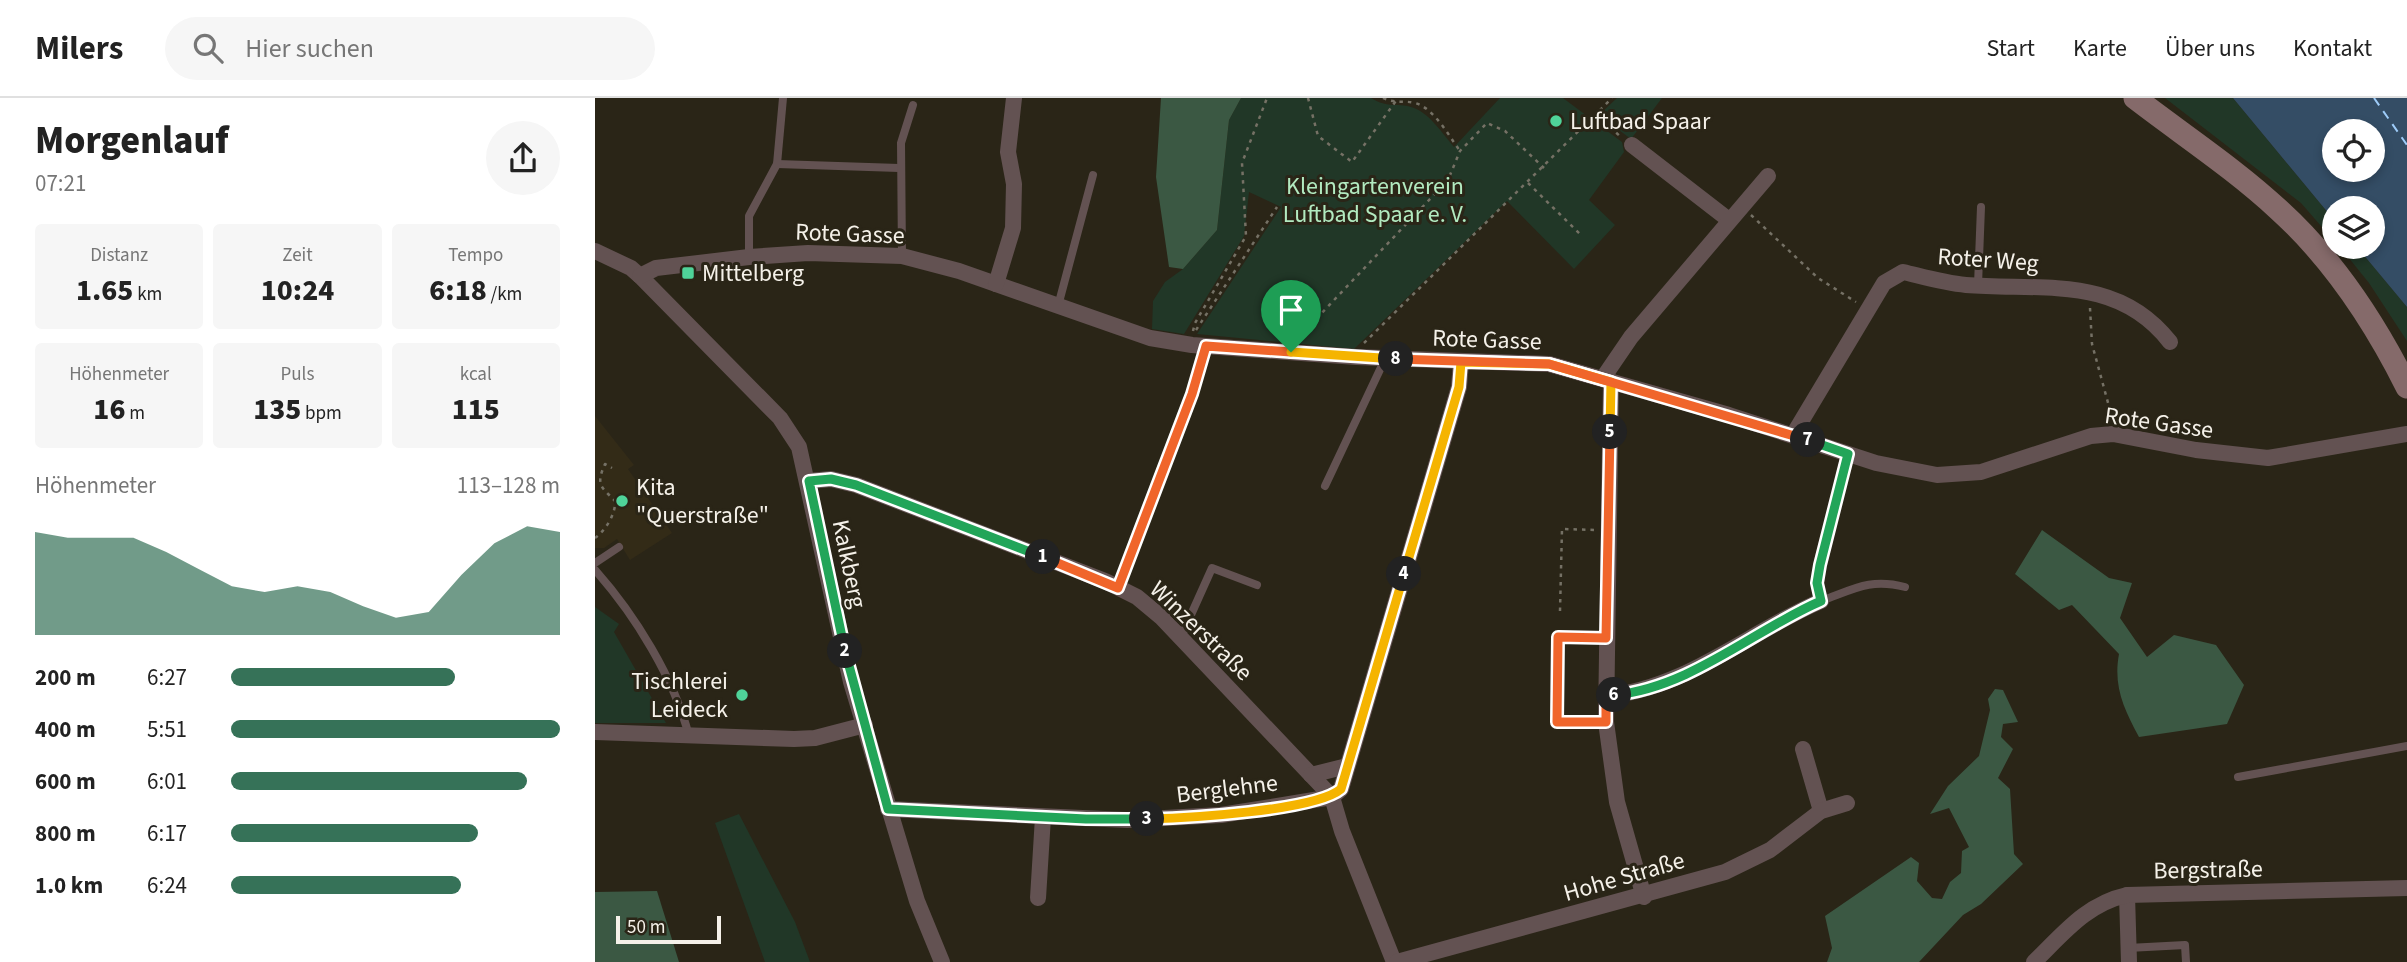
<!DOCTYPE html>
<html lang="de">
<meta charset="utf-8">
<style>
body{margin:0;font-family:"Source Sans 3",sans-serif;background:#f6f6f6;color:#222;height:100vh;display:flex;flex-direction:column;font-size:26px;white-space:nowrap}
*{box-sizing:border-box;margin:0}
p{font-size:23px;color:#767676}
.icon{flex:none;width:38px;height:38px;fill:none;stroke:currentColor;stroke-width:2;stroke-linecap:round;stroke-linejoin:round}
.map{position:relative;flex:1;overflow:hidden}
.drawer{display:flex;flex-direction:column;background:#fff;width:595px}
.drawer>*{flex:none}
.buttons{position:absolute;left:1727px;top:21px;display:grid;gap:14px}
.buttons a{display:grid;place-items:center;width:63px;height:63px;border-radius:50%;background:#fff;box-shadow:0 4px 10px #0003;font-size:35px}
.scale{position:absolute;left:21px;bottom:18px;width:105px;box-sizing:border-box;padding-left:7px;border:4px solid #f5f1e9;border-top:0;font-size:19px;line-height:24px;white-space:nowrap;color:#f5f1e9;-webkit-text-stroke:5px #2a2517;paint-order:stroke}
.pin{position:absolute;display:grid;place-items:center;width:60px;height:60px;color:#fff;margin:-72px -30px;border-radius:50% 50% 50% 0;rotate:-45deg;box-shadow:0 0 7px #0007}
.pin .icon{rotate:45deg}
.km{position:absolute;width:35px;height:35px;margin:-18px;border-radius:50%;background:#222;color:#fff;font-size:19px;line-height:35px;text-align:center}
.round{display:grid;place-items:center;flex:none;width:74px;height:74px;border-radius:37px;background:#f6f6f6}
.overview{display:flex;align-items:center;justify-content:space-between;height:119px;padding:0 35px}
h1{font-size:38px;font-weight:800;line-height:52px}
.stats{display:grid;grid-template-columns:repeat(3,1fr);gap:10px;height:119px;padding:7px 35px}
.stats div{display:grid;align-content:center;border-radius:7px;background:#f6f6f6;text-align:center}
.stats b{font-size:30px;font-weight:800}
.stats small{font-size:19px;font-weight:400}
.stats p{font-size:19px}
.chart{height:196px;padding:14px 35px}
.chart p{display:flex;justify-content:space-between}
.chart svg{width:100%;height:126px;margin-top:7px;fill:#367258;opacity:.7}
ul{padding:0 35px;list-style:none;font-size:23px}
li{display:grid;grid-template-columns:112px 84px 1fr;align-items:center;height:52px}
li i{height:18px;border-radius:9px;background:#367258}
header{display:flex;align-items:center;gap:42px;box-sizing:border-box;height:98px;padding:0 35px;background:#fff;border-bottom:2px solid #e0e0e0}
header strong{font-size:33px}
nav{display:flex;gap:38px;margin-inline-start:auto;font-size:24px}
.search{width:490px;height:63px;background:#f6f6f6;display:flex;align-items:center;gap:18px;box-sizing:border-box;padding:0 24px;border-radius:38px;color:#767676;font-size:26px}
main{display:flex;flex:1;min-height:0}
.map>svg:first-child{display:block}
</style>
<header>
<strong>Milers</strong>
<div class="search"><svg class="icon" aria-label="search" viewBox="0 0 24 24"><circle cx="10" cy="10" r="6"/><path d="M15 15l6 6"/></svg>Hier suchen</div>
<nav><a>Start</a><a>Karte</a><a>Über uns</a><a>Kontakt</a></nav>
</header>
<main>
<section class="drawer">
<div class="overview"><div><h1>Morgenlauf</h1><p>07:21</p></div><a class="round"><svg class="icon" aria-label="share" viewBox="0 0 24 24"><path d="M12 15V3M7 8l5-5 5 5M5 13v7h14v-7"/></svg></a></div>
<div class="stats">
<div><p>Distanz</p><b>1.65<small> km</small></b></div>
<div><p>Zeit</p><b>10:24</b></div>
<div><p>Tempo</p><b>6:18<small> /km</small></b></div>
</div>
<div class="stats">
<div><p>Höhenmeter</p><b>16<small> m</small></b></div>
<div><p>Puls</p><b>135<small> bpm</small></b></div>
<div><p>kcal</p><b>115</b></div>
</div>
<div class="chart"><p><span>Höhenmeter</span>113–128 m</p>
<svg viewBox="0 0 160 44" preserveAspectRatio="none"><path d="M0 44V8L10 10L20 10L30 10L40 15L50 21L60 27L70 29L80 27L90 29L100 34L110 38L120 36L130 23L140 12L150 6L160 8V44z"/></svg>
</div>
<ul>
<li><b>200 m</b>6:27<i style="width:68%"></i></li>
<li><b>400 m</b>5:51<i style="width:100%"></i></li>
<li><b>600 m</b>6:01<i style="width:90%"></i></li>
<li><b>800 m</b>6:17<i style="width:75%"></i></li>
<li><b>1.0 km</b>6:24<i style="width:70%"></i></li>
</ul>
</section>
<div class="map">
<svg width="1812" height="864" viewBox="0 0 1812 864">
<rect width="100%" height="100%" fill="#2a2517"/>
<!-- built -->
<polygon fill="#332b17" points="0,318 39,367 33,371 77,435 35,462 22,441 9,450 0,450"/>
<!-- green -->
<g fill="#213727">
<path d="M646 0H776C793 11 804 4 819 10 835 16 848 36 859 49L905 0H968L1027 44 1029 54 994 102 1020 127 979 171 912 103 759 251 602 236 686 109 654 94 649 138 589 236 557 231 558 203 570 184 588 171 622 132 634 22Z"/>
<polygon points="1022,0 1067,0 1036,41 1004,17"/>
<polygon points="1570,0 1638,0 1739,122 1739,143 1706,105"/>
<polygon points="1745,149 1762,149 1812,209 1812,243 1774,185"/>
<polygon points="0,509 24,526 19,534 71,625 0,625"/>
<polygon points="144,716 200,824 215,864 170,864 120,725"/>
</g>
<!-- forest -->
<g fill="#3b5843">
<polygon points="566,0 646,0 634,22 622,132 588,171 574,169 561,79"/>
<path d="M1447 432 1514 480 1537 485 1525 520 1552 559 1579 537 1621 547 1649 587 1632 626 1544 639C1529 611 1518 588 1524 556L1477 507 1464 512 1420 476Z"/>
<polygon points="1400,591 1408,592 1423,624 1408,626 1406,639 1418,651 1403,680 1415,691 1419,756 1428,766 1386,806 1368,817 1324,864 1232,864 1237,850 1230,818 1316,759 1324,765 1322,783 1337,800 1347,801 1355,784 1366,775 1367,753 1374,749 1354,710 1335,716 1353,688 1384,658 1395,612 1393,601"/>
<polygon points="62,793 84,864 0,864 0,794"/>
</g>
<!-- water -->
<path fill="#344d65" fill-rule="evenodd" d="M1638 0H1812V209L1762 149H1778V110H1740L1739 122ZM1740 33H1778V72H1740Z"/>
<g fill="none" stroke-linecap="round" stroke-linejoin="round">
<!-- ferry -->
<polyline stroke="#9eccf9" stroke-width="2" stroke-dasharray="9 7" stroke-linecap="butt" points="1779,0 1812,47"/>
<!-- path -->
<g stroke="#757165" stroke-width="2.5" stroke-dasharray="3.5 5" stroke-linecap="butt">
<polyline points="713,0 723,38 757,64 803,0"/>
<path d="M788 0C800 6 808 2 820 5 839 10 854 38 865 53"/>
<polyline points="1002,18 1026,39"/>
<polyline points="933,85 985,136"/>
<polyline points="1156,117 1223,180 1261,204"/>
<polyline points="1495,210 1497,246 1518,323"/>
<polyline points="601,232 682,109"/>
<polyline points="598,233 600,225 651,138 647,65 672,0"/>
<polyline points="704,239 853,82 865,53 892,25 910,33 949,70"/>
<polyline points="769,245 1017,0"/>
<path d="M0 440C10 433 21 416 20 403 7 389 0 388 10 366L17 370"/>
<polyline points="1223,489 1225,467 1249,369"/>
<polyline points="965,513 967,431 1000,432"/>
<polyline points="997,624 962,624 963,539 997,540"/>
</g>
<!-- lane -->
<g stroke="#635252" stroke-width="8">
<polyline points="182,66 304,70"/>
<polyline points="307,158 306,45 318,7"/>
<polyline points="154,159 154,118 182,66 188,0"/>
<polyline points="1383,187 1386,109"/>
<polyline points="463,208 498,77"/>
<polyline points="730,388 790,261"/>
<polyline points="0,465 24,449"/>
<path d="M0 472C40 517 79 580 94 638"/>
<polyline points="523,490 597,296 611,249"/>
<path d="M1226 503C1259 491 1275 480 1310 489"/>
<polyline points="586,539 617,470 662,487"/>
<polyline points="1643,679 1812,648"/>
<polyline points="1533,850 1590,847 1591,864"/>
</g>
<!-- street -->
<g stroke="#635252" stroke-width="16">
<polyline points="1037,47 1134,122"/>
<polyline points="0,153 36,170 45,178 185,320 204,349 256,584 322,803 347,864"/>
<polyline points="45,178 61,170 154,159 213,155 307,158 364,173 555,240 597,247 761,259 954,266 1134,317 1281,365 1342,377 1386,374 1496,338 1518,336 1601,352 1673,360 1812,336"/>
<polyline points="401,186 418,130 419,86 413,54 419,0"/>
<polyline points="1008,280 1036,239 1173,78"/>
<polyline points="1016,283 1011,624 1022,704 1049,799"/>
<path d="M1198 337 1289 185 1308 174C1329 179 1349 185 1371 187 1447 193 1522 176 1575 244"/>
<polyline points="214,383 236,381 261,387 510,483 542,499 566,519 737,699"/>
<path d="M1011 598C1091 591 1155 533 1226 503"/>
<polyline points="0,634 199,641 220,640 270,627"/>
<polyline points="1208,651 1226,713"/>
<polyline points="716,677 752,668"/>
<polyline points="737,699 746,691 864,289 866,264"/>
<polyline points="737,699 747,733 799,864"/>
<polyline points="293,711 532,722 626,717 737,699"/>
<polyline points="1532,797 1534,864"/>
<polyline points="443,800 448,719"/>
<polyline points="802,864 1130,774 1175,752 1226,713 1252,705"/>
<path d="M1439 864C1468 836 1491 806 1532 797L1812 790"/>
</g>
<!-- secondary -->
<path stroke="#856a6a" stroke-width="23" d="M1540 0C1588 37 1640 71 1684 112 1739 162 1779 223 1812 289"/>
</g>
<g fill="none" stroke-linecap="round" stroke-linejoin="round">
<!-- split-1 casing -->
<g stroke="#fff" stroke-width="14">
<polyline id="split-1" points="448,459 523,490 597,296 611,248 696,254"/>
</g>
<!-- split-2 casing -->
<g stroke="#fff" stroke-width="14">
<polyline id="split-2" points="250,553 214,383 236,381 261,387 448,459"/>
</g>
<!-- split-3 casing -->
<g stroke="#fff" stroke-width="14">
<polyline id="split-3" points="250,553 293,711 491,721 552,721"/>
</g>
<!-- split-4 casing -->
<g stroke="#fff" stroke-width="14">
<path id="split-4" d="M552 721C591 720 720 713 746 691L809 476"/>
</g>
<!-- split-5 casing -->
<g stroke="#fff" stroke-width="14">
<polyline id="split-5" points="809,476 864,289 866,264 954,266 1016,284 1015,334"/>
</g>
<!-- split-6 casing -->
<g stroke="#fff" stroke-width="14">
<polyline id="split-6" points="1015,334 1011,540 963,539 962,624 1011,624 1011,598 1019,597"/>
</g>
<!-- split-7 casing -->
<g stroke="#fff" stroke-width="14">
<path id="split-7" d="M1019 597C1095 590 1159 532 1226 503L1222 485 1225 467 1253 356 1213 342"/>
</g>
<!-- split-8 casing -->
<g stroke="#fff" stroke-width="14">
<polyline id="split-8" points="801,261 954,266 1213,342"/>
</g>
<!-- split-9 casing -->
<g stroke="#fff" stroke-width="14">
<polyline id="split-9" points="696,254 801,261"/>
</g>
<!-- split-1 -->
<use href="#split-1" stroke="#f0652b" stroke-width="9"/>
<!-- split-2 -->
<use href="#split-2" stroke="#22a559" stroke-width="9"/>
<!-- split-3 -->
<use href="#split-3" stroke="#22a559" stroke-width="9"/>
<!-- split-4 -->
<use href="#split-4" stroke="#f5b400" stroke-width="9"/>
<!-- split-5 -->
<use href="#split-5" stroke="#f5b400" stroke-width="9"/>
<!-- split-6 -->
<use href="#split-6" stroke="#f0652b" stroke-width="9"/>
<!-- split-7 -->
<use href="#split-7" stroke="#22a559" stroke-width="9"/>
<!-- split-8 -->
<use href="#split-8" stroke="#f0652b" stroke-width="9"/>
<!-- split-9 -->
<use href="#split-9" stroke="#f5b400" stroke-width="9"/>
</g>
<!-- markers -->
<g fill="#4fd399" stroke="#2a2517" stroke-width="2.5">
<circle cx="961" cy="23" r="7"/>
<rect x="86" y="168" width="14" height="14" rx="3.5"/>
<circle cx="27" cy="403" r="7"/>
<circle cx="147" cy="597" r="7"/>
</g>
<g text-anchor="middle" dominant-baseline="central" stroke-width="6" stroke-linejoin="round" paint-order="stroke">
<!-- poi labels -->
<g font-size="24" fill="#f5f1e9" stroke="#2a2517" text-anchor="start">
<text x="975" y="23">Luftbad Spaar</text>
<text x="107" y="175">Mittelberg</text>
<text x="41" y="389">Kita<tspan x="41" dy="28">"Querstraße"</tspan></text>
<text x="133" y="583" text-anchor="end">Tischlerei<tspan x="133" dy="28">Leideck</tspan></text>
</g>
<!-- park labels -->
<g font-size="24" fill="#b2eac0" stroke="#2a2517">
<text x="780" y="88">Kleingartenverein<tspan x="780" dy="28">Luftbad Spaar e. V.</tspan></text>
</g>
<!-- street labels -->
<g font-size="24" fill="#f5f1e9" stroke="#2a2517">
<text transform="translate(255 136) rotate(2)">Rote Gasse</text>
<text transform="translate(1393 162) rotate(4)">Roter Weg</text>
<text transform="translate(892 242) rotate(2)">Rote Gasse</text>
<text transform="translate(1564 325) rotate(8)">Rote Gasse</text>
<text transform="translate(254 466) rotate(78)">Kalkberg</text>
<text transform="translate(606 533) rotate(44)">Winzerstraße</text>
<text transform="translate(632 691) rotate(-7)">Berglehne</text>
<text transform="translate(1613 772) rotate(-1)">Bergstraße</text>
<text transform="translate(1029 779) rotate(-16)">Hohe Straße</text>
</g>
</g>
</svg>
<div class="buttons">
<a><svg class="icon" aria-label="locate" viewBox="0 0 24 24"><circle cx="12" cy="12" r="6"/><path d="M12 2v4M12 18v4M2 12h4M18 12h4"/></svg></a>
<a><svg class="icon" aria-label="layers" viewBox="0 0 24 24"><path d="M12 4l9 5-9 5-9-5zM3 14l9 5 9-5"/></svg></a>
</div>
<div class="scale">50 m</div>
<div class="pin" style="left:696px;top:254px;background:#1e9e55"><svg class="icon" aria-label="arrive" viewBox="0 0 24 24"><path d="M6 21V4h12l-3 4 3 4H6"/></svg></div>
<b class="km" style="left:448px;top:459px">1</b>
<b class="km" style="left:250px;top:553px">2</b>
<b class="km" style="left:552px;top:721px">3</b>
<b class="km" style="left:809px;top:476px">4</b>
<b class="km" style="left:1015px;top:334px">5</b>
<b class="km" style="left:1019px;top:597px">6</b>
<b class="km" style="left:1213px;top:342px">7</b>
<b class="km" style="left:801px;top:261px">8</b>
</div>
</main>
